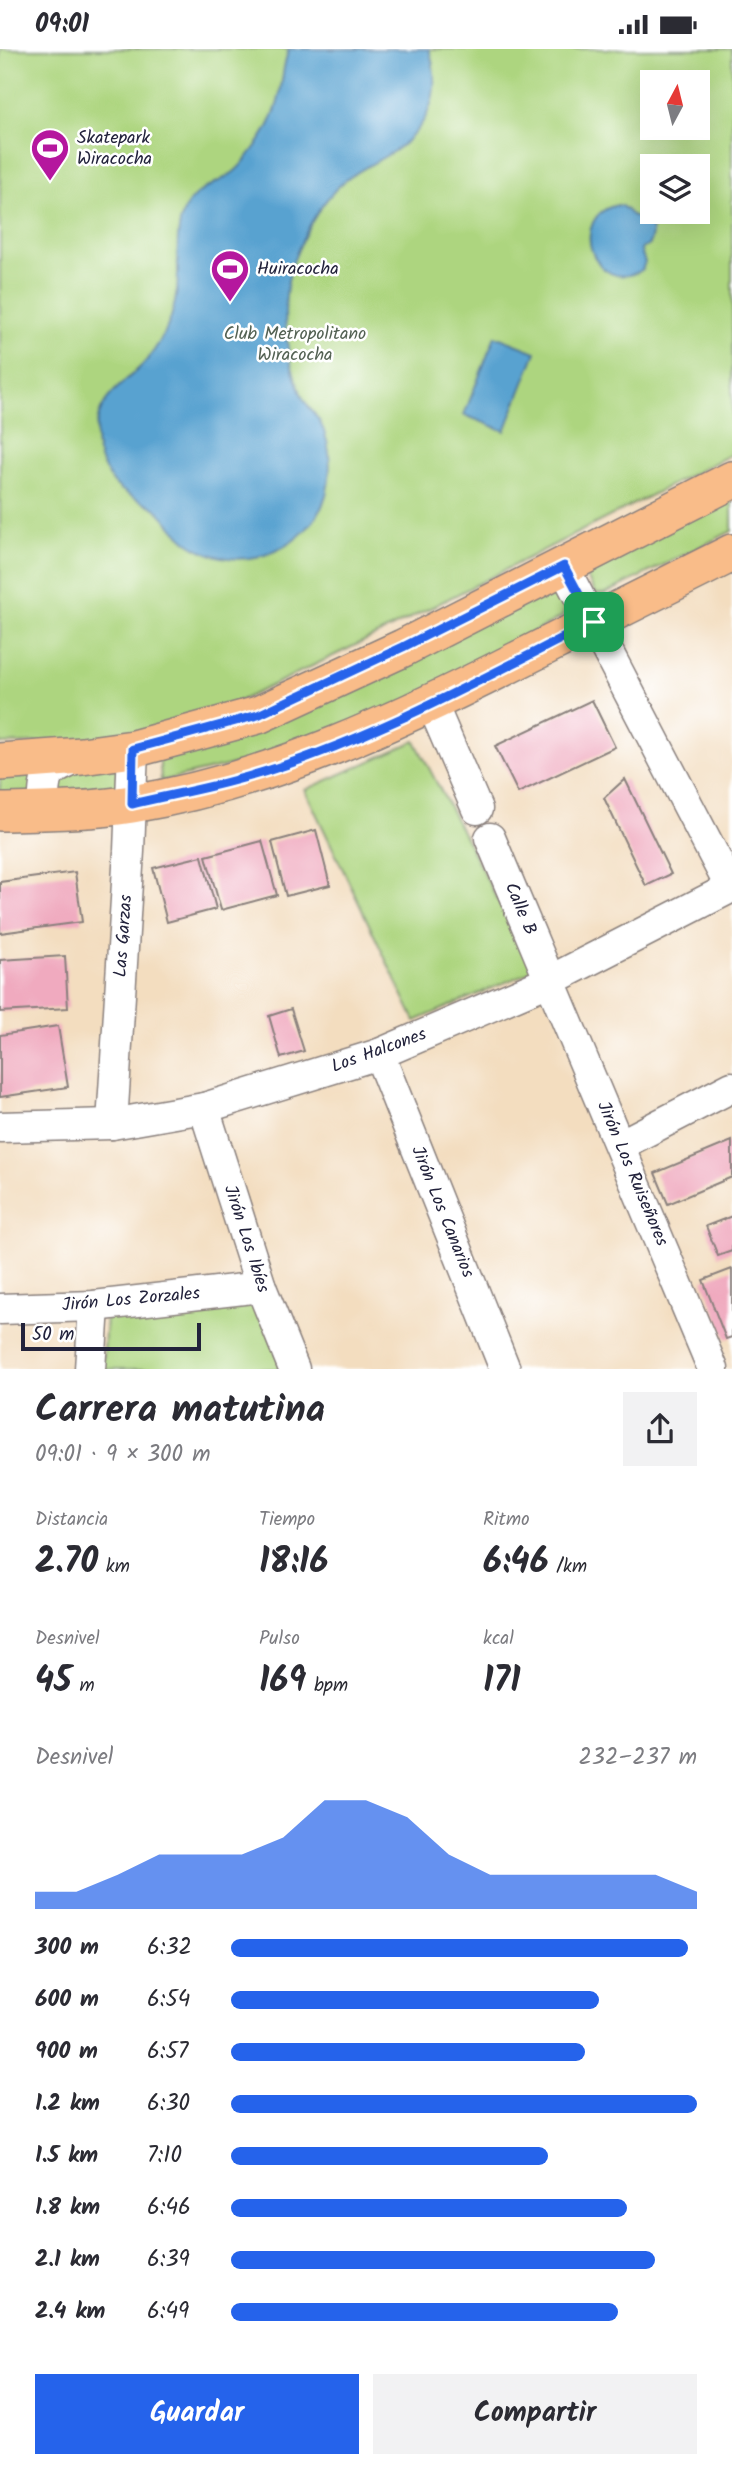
<!DOCTYPE html>
<html lang="es">
<meta charset="utf-8">
<style>
body{margin:0;font-family:Kalam,sans-serif;background:#f2f2f3;color:#2b2b33;height:100vh;display:flex;flex-direction:column;font-size:26px;white-space:nowrap}
*{box-sizing:border-box;margin:0}
p{font-size:23px;color:#7c7c81}
.icon{flex:none;width:38px;height:38px;fill:none;stroke:currentColor;stroke-width:2;stroke-linecap:round;stroke-linejoin:round}
.map{position:relative;height:1320px;overflow:hidden}
.panel{display:flex;flex-direction:column;background:#fff;flex:1}
.panel>*{flex:none}
.needle{width:46px;rotate:7deg}
.controls{position:absolute;left:640px;top:21px;display:grid;gap:14px}
.controls a{display:grid;place-items:center;width:70px;height:70px;border-radius:0px;background:#fff;box-shadow:0 7px 28px #0002;font-size:35px}
.scale{position:absolute;left:21px;bottom:18px;width:180px;box-sizing:border-box;padding-left:7px;border:4px solid #22223b;border-top:0;font-size:19px;line-height:24px;white-space:nowrap;color:#22223b;-webkit-text-stroke:5px #fff;paint-order:stroke}
.pin{position:absolute;display:grid;place-items:center;width:60px;height:60px;color:#fff;margin:-30px;border-radius:14px;box-shadow:0 4px 10px #0006}
.round{display:grid;place-items:center;flex:none;width:74px;height:74px;border-radius:0px;background:#f2f2f3}
.overview{display:flex;align-items:center;justify-content:space-between;height:119px;padding:0 35px}
h1{font-size:38px;font-weight:600;line-height:52px}
.stats{display:grid;grid-template-columns:repeat(3,1fr);gap:10px;height:119px;padding:7px 35px}
.stats div{display:grid;align-content:center}
.stats b{font-size:35px;font-weight:600}
.stats small{font-size:19px;font-weight:400}
.stats p{font-size:19px}
.chart{height:196px;padding:14px 35px}
.chart p{display:flex;justify-content:space-between}
.chart svg{width:100%;height:126px;margin-top:7px;fill:#2563eb;opacity:.7}
.cta{display:flex;gap:14px;margin-top:auto;padding:14px 35px}
.cta a{flex:1;height:80px;border-radius:0px;background:#2563eb;color:#fff;font-size:28px;font-weight:600;line-height:80px;text-align:center}
.cta a+a{background:#f2f2f3;color:#2b2b33}
ul{padding:0 35px;list-style:none;font-size:23px}
li{display:grid;grid-template-columns:112px 84px 1fr;align-items:center;height:52px}
li i{height:18px;border-radius:9px;background:#2563eb}
.status{display:flex;justify-content:space-between;align-items:center;height:49px;padding:0 35px;background:#fff;direction:ltr}
.status svg{height:19px;fill:currentColor}
.map>svg:first-child{display:block}
</style>
<div class="status"><b>09:01</b><svg viewBox="0 0 49 12"><path d="M0 12V9h3v3zM5 12V6h3v6zM10 12V3h3v9zM15 12V0h3v12zM26 1h20v11H26zM47 4h2v5h-2z"/></svg></div>
<div class="map">
<svg width="732" height="1320" viewBox="0 0 732 1320">
<rect width="100%" height="100%" fill="#fff"/>
<filter id="ink" filterUnits="userSpaceOnUse"><feTurbulence type="fractalNoise" baseFrequency=".0143" numOctaves="2"/><feDisplacementMap in="SourceGraphic" scale="14" xChannelSelector="R" yChannelSelector="G"/><feConvolveMatrix kernelMatrix="1 2 1 2 8 2 1 2 1" color-interpolation-filters="sRGB"/></filter>
<filter id="wash" filterUnits="userSpaceOnUse"><feTurbulence type="fractalNoise" baseFrequency=".00686" numOctaves="4" result="noise"/><feDisplacementMap in="SourceGraphic" scale="28" xChannelSelector="R" yChannelSelector="G"/><feGaussianBlur stdDeviation="1.57" result="paint"/><feColorMatrix in="noise" values="0 0 0 0 0 0 0 0 0 0 0 0 0 0 0 0 0 1.4 0 .05"/><feComposite in="paint" operator="in"/></filter>
<g filter="url(#wash)">
<rect width="100%" height="100%" fill="#f3ddbf"/>
<!-- green -->
<g fill="#add57f" stroke="#687c5d" stroke-width="2" fill-rule="evenodd">
<path d="M0 0H732V405L387 581 231 656 162 679 89 692 0 695ZM653 33H698V79H653ZM653 117H698V163H653Z"/>
<polygon points="732,442 732,482 605,545 596,545 584,523"/>
<polygon points="559,539 566,557 563,567 408,651 295,701 161,732 159,700"/>
<polygon points="415,692 534,921 415,972 305,741"/>
<polygon points="117,711 118,739 0,752 0,720"/>
<polygon points="256,1250 283,1320 103,1320 106,1265 149,1266"/>
</g>
<!-- water -->
<g fill="#59a2d0" stroke="#3e6286" stroke-width="2">
<path d="M289 0H429C442 41 431 77 394 102 374 115 352 123 335 141 316 161 303 187 293 213 279 254 285 308 302 347 306 357 315 364 320 373 334 400 333 441 317 467 288 510 230 524 187 493 175 484 168 470 156 460 147 453 137 451 128 445 108 435 95 406 96 385 96 354 115 341 136 322 148 312 159 295 166 281 174 263 178 243 178 224 178 202 175 181 185 160 196 138 218 136 235 122 243 115 250 105 256 97 269 80 278 59 281 38 283 25 284 12 289 0Z"/>
<path d="M618 156C627 158 626 162 632 166 646 175 659 175 648 197L642 199 641 202 645 213 642 221C594 249 565 166 618 156Z"/>
<polygon points="495,287 536,303 505,382 464,366"/>
</g>
<g id="blocks">
<!-- building -->
<g fill="#f0aabf">
<polygon points="670,21 675,29 686,23 692,31 689,33 653,33 653,48 646,37"/>
<polygon points="592,651 615,698 518,744 495,697"/>
<polygon points="625,730 671,825 646,837 604,749"/>
<polygon points="316,781 330,836 286,847 272,793"/>
<polygon points="262,792 277,846 221,861 206,807"/>
<polygon points="202,807 216,860 167,873 153,819"/>
<polygon points="75,823 82,873 0,884 0,833"/>
<polygon points="65,907 68,959 0,963 0,911"/>
<polygon points="291,960 304,1002 281,1009 269,967"/>
<polygon points="58,977 68,1038 0,1048 0,986"/>
<polygon points="732,1092 732,1128 668,1155 655,1124"/>
<polygon points="732,1167 732,1202 718,1207 706,1177"/>
<polygon points="732,1220 732,1288 726,1290 703,1231"/>
</g>
</g>
</g>
<g filter="url(#ink)">
<use href="#blocks" fill-opacity="0" stroke="#8a807d" stroke-width="2"/>
<g fill="none" stroke-linecap="round" stroke-linejoin="round">
<!-- minor casing -->
<g stroke="#8a807d" stroke-width="33">
<g id="minor">
<polyline points="563,517 731,839"/>
<polyline points="432,655 477,760"/>
<path d="M43 762C45 723 43 724 79 709"/>
<polyline points="490,789 713,1320"/>
<polyline points="379,1005 505,1320"/>
<polyline points="204,1059 261,1238 294,1320"/>
<polyline points="112,1075 129,802 133,700"/>
<polyline points="0,1078 112,1075 204,1059 379,1005 549,932 732,838"/>
<polyline points="620,1096 732,1038"/>
<polyline points="0,1260 94,1257 261,1238"/>
<polyline points="90,1320 94,1257"/>
</g>
</g>
<!-- major casing -->
<g stroke="#8a807d" stroke-width="40">
<g id="major">
<polyline points="0,713 82,707 133,700 258,666 403,599 732,431"/>
<path d="M0 763C44 762 89 762 132 755 273 732 402 670 528 606 596 572 664 538 732 504"/>
</g>
</g>
<!-- minor -->
<use href="#minor" stroke="#fff" stroke-width="30"/>
<!-- major -->
<use href="#major" stroke="#f9bc89" stroke-width="37"/>
</g>
</g>
<g fill="none" stroke-linecap="round" stroke-linejoin="round" filter="url(#ink)">
<!-- route casing -->
<g stroke="#fff" stroke-width="14">
<path id="route" d="M564 517 594 573C481 630 369 693 247 728 209 739 170 746 132 755L133 700 258 666 403 598Z"/>
</g>
<!-- route -->
<use href="#route" stroke="#2563eb" stroke-width="9"/>
</g>
<!-- icons -->
<defs>
<g id="stadium-pin" transform="scale(2.0125)"><path d="M0 17L-7.5 6A9.5 9.5 0 1 1 7.5 6Z" fill="#b5179e" stroke="#fff"/><path d="M0-5a6.5 5 0 1 0 0 10a6.5 5 0 1 0 0-10ZM-3.5-1.8h7v3.6h-7Z" fill="#fff"/></g>
</defs>
<g fill-rule="evenodd">
<use href="#stadium-pin" x="50" y="99"/>
<use href="#stadium-pin" x="230" y="220"/>
</g>
<g text-anchor="middle" dominant-baseline="central" stroke-width="5" stroke-linejoin="round" paint-order="stroke">
<!-- poi labels -->
<g font-size="18" fill="#22223b" stroke="#fff" text-anchor="start">
<text x="77" y="89">Skatepark<tspan x="77" dy="21">Wiracocha</tspan></text>
<text x="257" y="220">Huiracocha</text>
</g>
<!-- park labels -->
<g font-size="18" fill="#536153" stroke="#fff">
<text x="295" y="285">Club Metropolitano<tspan x="295" dy="21">Wiracocha</tspan></text>
</g>
<!-- street labels -->
<g font-size="18" fill="#22223b" stroke="#fff">
<text transform="translate(520 860) rotate(67)">Calle B</text>
<text transform="translate(124 887) rotate(-86)">Las Garzas</text>
<text transform="translate(379 1002) rotate(-20)">Los Halcones</text>
<text transform="translate(632 1125) rotate(67)">Jirón Los Ruiseñores</text>
<text transform="translate(442 1163) rotate(68)">Jirón Los Canarios</text>
<text transform="translate(246 1190) rotate(72)">Jirón Los Ibíes</text>
<text transform="translate(131 1251) rotate(-5)">Jirón Los Zorzales</text>
</g>
</g>
</svg>
<div class="controls">
<a><svg class="needle" viewBox="-14 -14 28 28"><path d="M0-13l5 13h-10z" fill="#e53935"/><path d="M0 13l5-13h-10z" fill="#7c7c81"/></svg></a>
<a><svg class="icon" aria-label="layers" viewBox="0 0 24 24"><path d="M12 4l9 5-9 5-9-5zM3 14l9 5 9-5"/></svg></a>
</div>
<div class="scale">50 m</div>
<div class="pin" style="left:594px;top:573px;background:#1e9e55"><svg class="icon" aria-label="arrive" viewBox="0 0 24 24"><path d="M6 21V4h12l-3 4 3 4H6"/></svg></div>
</div>
<section class="panel">
<div class="overview"><div><h1>Carrera matutina</h1><p>09:01 · 9 × 300 m</p></div><a class="round"><svg class="icon" aria-label="share" viewBox="0 0 24 24"><path d="M12 15V3M7 8l5-5 5 5M5 13v7h14v-7"/></svg></a></div>
<div class="stats">
<div><p>Distancia</p><b>2.70<small> km</small></b></div>
<div><p>Tiempo</p><b>18:16</b></div>
<div><p>Ritmo</p><b>6:46<small> /km</small></b></div>
</div>
<div class="stats">
<div><p>Desnivel</p><b>45<small> m</small></b></div>
<div><p>Pulso</p><b>169<small> bpm</small></b></div>
<div><p>kcal</p><b>171</b></div>
</div>
<div class="chart"><p><span>Desnivel</span>232–237 m</p>
<svg viewBox="0 0 160 44" preserveAspectRatio="none"><path d="M0 44V38L10 38L20 32L30 25L40 25L50 25L60 19L70 6L80 6L90 12L100 25L110 32L120 32L130 32L140 32L150 32L160 38V44z"/></svg>
</div>
<ul>
<li><b>300 m</b>6:32<i style="width:98%"></i></li>
<li><b>600 m</b>6:54<i style="width:79%"></i></li>
<li><b>900 m</b>6:57<i style="width:76%"></i></li>
<li><b>1.2 km</b>6:30<i style="width:100%"></i></li>
<li><b>1.5 km</b>7:10<i style="width:68%"></i></li>
<li><b>1.8 km</b>6:46<i style="width:85%"></i></li>
<li><b>2.1 km</b>6:39<i style="width:91%"></i></li>
<li><b>2.4 km</b>6:49<i style="width:83%"></i></li>
</ul>
<div class="cta"><a>Guardar</a><a>Compartir</a></div>
</section>
